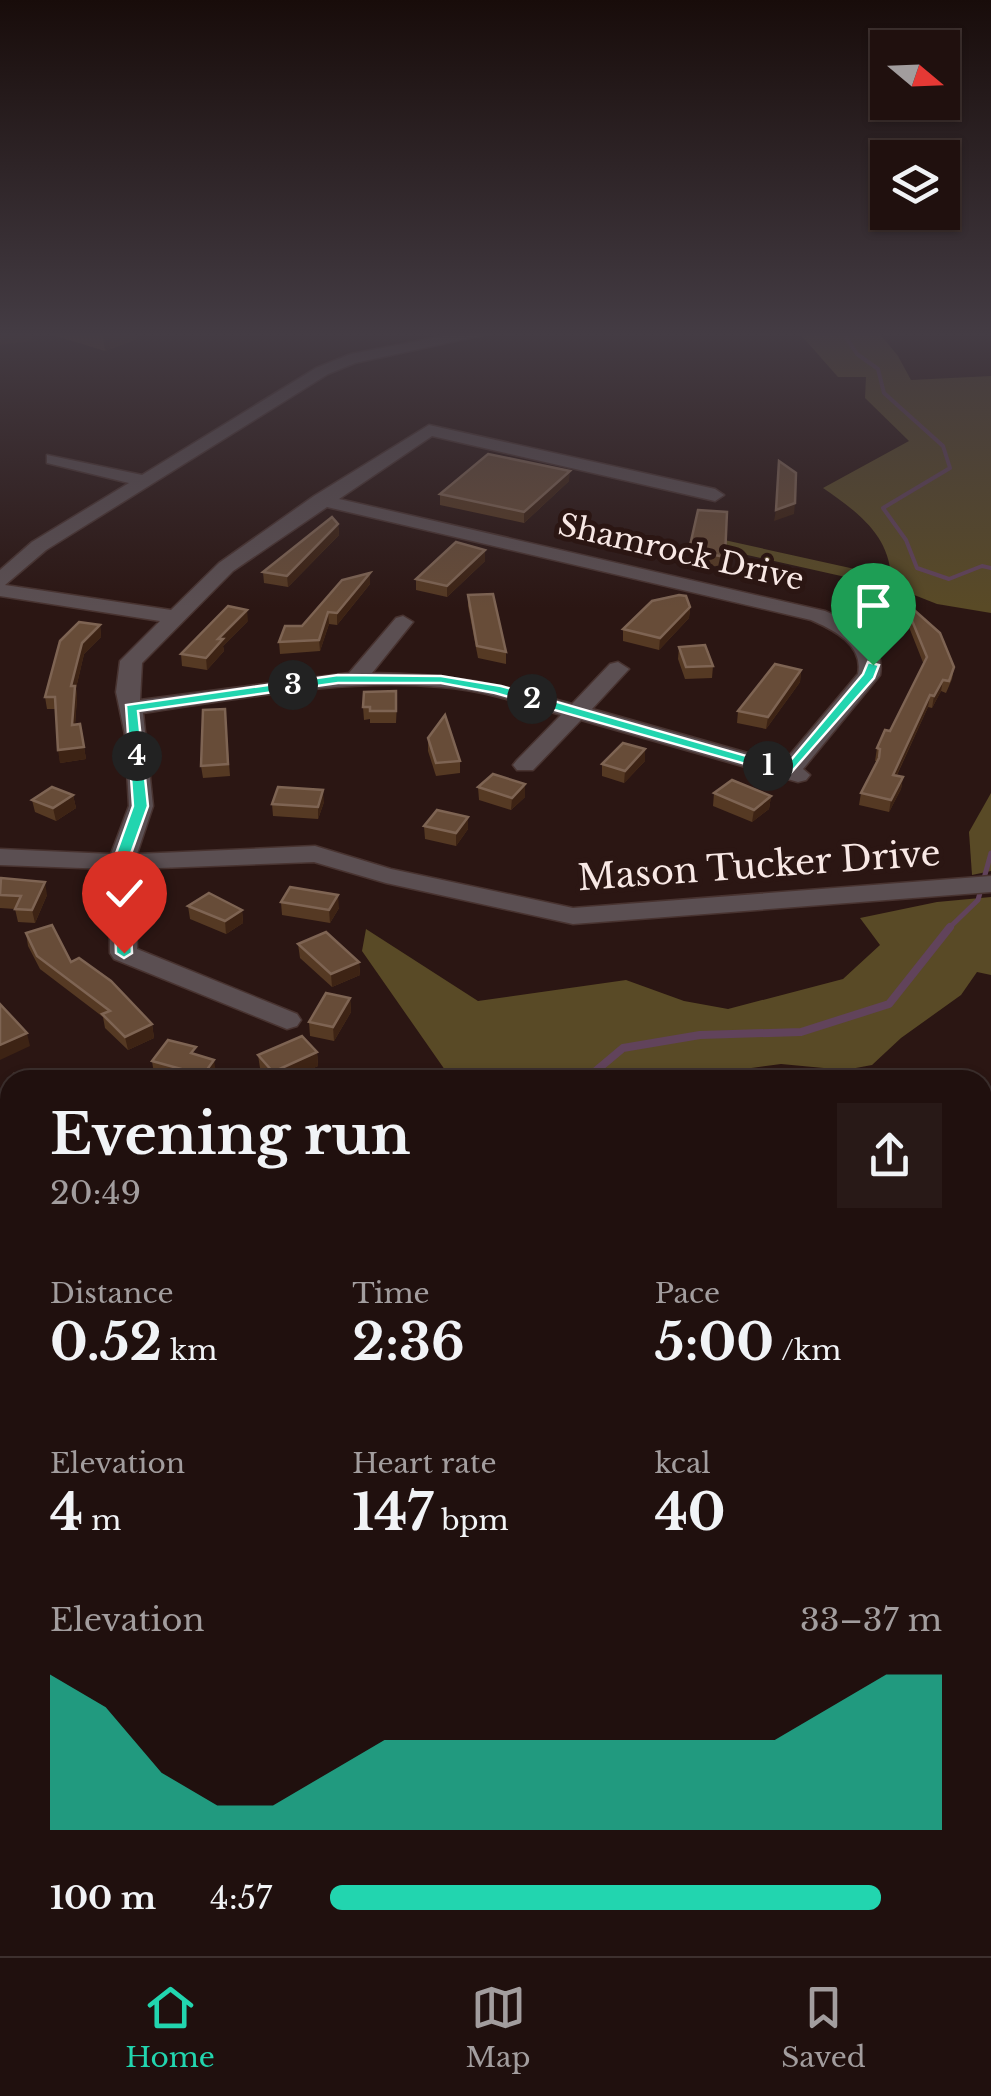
<!DOCTYPE html>
<meta charset="utf-8">
<style>
body{margin:0;font-family:"Libre Baskerville",serif;background:#281917;color:#f1f3f6;height:100vh;display:flex;flex-direction:column;font-size:38px;white-space:nowrap}
*{box-sizing:border-box;margin:0}
p{font-size:32px;color:#a29d9e}
.icon{flex:none;width:55px;height:55px;fill:none;stroke:currentColor;stroke-width:2;stroke-linecap:round;stroke-linejoin:round}
.map{position:relative;flex:1;overflow:hidden}
.drawer{position:absolute;left:0px;top:1070px;width:992px;height:888px;display:flex;flex-direction:column;background:#20100e;border-radius:30px 30px 0 0;box-shadow:0 2px 8px #0004,0 0 0 2px #3d302e}
.drawer>*{flex:none}
.needle{width:65px;rotate:109deg}
.tools{position:absolute;left:870px;top:30px;display:grid;gap:20px}
.tools a{display:grid;place-items:center;width:90px;height:90px;border-radius:0px;background:#20100e;box-shadow:0 2px 8px #0004,0 0 0 2px #3d302e;font-size:50px}
.pin{position:absolute;display:grid;place-items:center;width:85px;height:85px;color:#fff;margin:-102px -42px;border-radius:50% 50% 50% 0;rotate:-45deg;box-shadow:0 0 10px #0007}
.pin .icon{rotate:45deg}
.km{position:absolute;width:50px;height:50px;margin:-25px;border-radius:50%;background:#222;color:#fff;font-size:28px;line-height:50px;text-align:center}
.round{display:grid;place-items:center;flex:none;width:105px;height:105px;border-radius:0px;background:#281917}
.head{display:flex;align-items:center;justify-content:space-between;height:170px;padding:0 50px}
h1{font-size:55px;font-weight:700;line-height:75px}
.figures{display:grid;grid-template-columns:repeat(3,1fr);gap:15px;height:170px;padding:10px 50px}
.figures div{display:grid;align-content:center}
.figures b{font-size:50px;font-weight:700}
.figures small{font-size:28px;font-weight:400}
.figures p{font-size:28px}
.chart{height:280px;padding:20px 50px}
.chart p{display:flex;justify-content:space-between}
.chart svg{width:100%;height:180px;margin-top:10px;fill:#22d5af;opacity:.7}
ul{padding:0 50px;list-style:none;font-size:32px}
li{display:grid;grid-template-columns:160px 120px 1fr;align-items:center;height:75px}
li i{height:25px;border-radius:12px;background:#22d5af}
.tabs{display:flex;justify-content:space-around;align-items:center;height:140px;border-top:2px solid #3d302e;background:#20100e;font-size:28px;color:#a29d9e}
.tabs a{display:grid;justify-items:center;gap:5px}
.tabs .on{color:#22d5af}
.map>svg:first-child{display:block}
</style>
<div class="map">
<svg width="991" height="1956" viewBox="0 0 991 1956">
<rect width="100%" height="100%" fill="#2b1613"/>
<!-- forest -->
<g fill="#594a26">
<path d="M800 334H880L898 356 911 380 991 376V613L937 604 899 589 716 548 697 534 891 577C889 534 856 511 823 488L909 441 865 398 866 377H838Z"/>
<polygon points="991,793 991,871 972,875 969,832"/>
<polygon points="991,897 991,975 977,972 961,995 901,1038 872,1065 845,1070 781,1064 737,1070 744,1080 452,1080 362,951 366,929 478,1001 626,980 684,1001 728,1009 843,979 880,945 860,918 937,902"/>
<polygon points="982,1185 991,1189 991,1370 982,1365 982,1246 989,1230 983,1227"/>
<polygon points="991,1443 991,1578 983,1572 983,1477"/>
<polygon points="10,1596 10,1948 153,1950 112,1956 0,1956 0,1602"/>
<polygon points="982,1682 991,1684 991,1825 983,1822"/>
</g>
<g fill="none" stroke-linecap="round" stroke-linejoin="round">
<!-- stream-far3 -->
<polyline stroke="#61435b" stroke-width="4" points="844,334 857,354 878,369 884,393 943,446 950,468 883,508 906,540 917,568 949,579 982,566 991,568"/>
<!-- stream-far2 -->
<polyline stroke="#61435b" stroke-width="5" points="947,930 978,900 991,853"/>
<!-- stream-far1 -->
<polyline stroke="#61435b" stroke-width="8" points="585,1080 623,1048 700,1035 801,1032 889,1004 950,927"/>
<!-- stream -->
<g stroke="#61435b" stroke-width="9">
<polyline points="0,1668 10,1645"/>
<polyline points="982,1733 991,1736"/>
<polyline points="0,1836 10,1838"/>
</g>
<!-- minor casing -->
<g stroke="#483330" stroke-width="3">
<g id="minor">
<path d="M454 334H488L355 363 328 374 46 550 5 585 171 610 219 563 314 496 429 425 715 489 724 495 715 501 432 436 339 499 825 611C851 622 886 642 880 675L803 769 810 775 806 780 798 782 581 720 533 770H517L513 765 517 760 561 715C522 703 482 690 441 687 341 678 241 699 143 713L153 806 137 854 315 846 391 869 573 908 991 876V892L573 924 386 883 314 862 134 869 137 949 297 1014 301 1020 297 1026 287 1029 114 959 110 953 109 869 0 865V849L111 854 129 806 125 735 116 692 120 661 160 621 0 596V570L32 542 129 483 47 463V455L142 475 316 368 351 354ZM327 507 811 620C834 630 864 645 858 674L783 763 592 709 629 669 618 662 610 664 572 704C497 683 450 674 372 673L413 622 403 616 396 618 349 673 140 700 142 663 233 571Z"/>
<polygon points="0,1254 10,1256 10,1280 0,1278"/>
</g>
</g>
<!-- minor -->
<use href="#minor" fill="#5b4f52" fill-rule="evenodd"/>
</g>
<!-- wall -->
<g fill="#553923">
<polygon points="49,334 136,334 137,339 105,351"/>
<polygon points="569,481 524,523 440,505 440,494"/>
<polygon points="727,512 724,568 689,561 689,550"/>
<polygon points="338,524 339,535 288,587 264,583 263,572"/>
<polygon points="485,550 485,561 447,597 416,590 416,579"/>
<polygon points="370,573 370,584 337,625 329,624 320,651 280,654 279,642"/>
<polygon points="468,595 506,652 506,664 478,658 468,606"/>
<polygon points="904,601 954,667 952,679 946,693 941,691 932,708 928,707 897,775 903,777 901,789 889,812 859,805 861,793 878,761 875,761 877,748 890,731 924,665 903,612"/>
<polygon points="690,607 689,618 659,650 623,641 623,629"/>
<polygon points="248,621 223,646 224,651 207,670 182,666 181,654"/>
<polygon points="100,625 101,637 84,654 76,688 77,698 75,725 80,724 86,759 60,763 56,709 47,709 45,697"/>
<polygon points="679,647 713,666 712,678 685,679 678,659"/>
<polygon points="801,670 800,682 766,729 737,723 738,711"/>
<polygon points="397,703 396,723 370,723 370,719 364,720 363,707"/>
<polygon points="225,709 230,776 203,778 201,766"/>
<polygon points="428,738 460,761 460,773 436,776 428,751"/>
<polygon points="645,761 624,783 602,776 602,764"/>
<polygon points="525,784 525,797 511,810 479,800 478,787"/>
<polygon points="714,793 771,796 769,809 752,822 713,806"/>
<polygon points="73,795 76,808 56,821 35,812 32,800"/>
<polygon points="324,802 318,819 273,816 272,804"/>
<polygon points="424,826 468,829 456,846 425,839"/>
<polygon points="0,880 47,895 35,923 18,922 15,909 0,908"/>
<polygon points="281,902 339,908 330,923 282,915"/>
<polygon points="188,906 242,910 243,923 226,934 190,919"/>
<polygon points="26,933 71,962 152,1024 154,1038 128,1050 105,1028 103,1017 40,969 28,946"/>
<polygon points="298,944 359,962 360,975 332,987 300,958"/>
<polygon points="350,998 351,1012 334,1041 310,1036 309,1022"/>
<polygon points="317,1052 318,1066 286,1080 270,1080 260,1068 258,1055"/>
<polygon points="197,1055 216,1073 211,1080 175,1080 154,1074 152,1061"/>
<rect x="0" y="1169" width="10" height="37"/>
<rect x="0" y="1310" width="10" height="42"/>
<polygon points="879,1948 961,1948 963,1953 962,1956 881,1956"/>
</g>
<!-- shaded-wall -->
<g fill="#3d2314">
<polygon points="0,334 31,334 32,341 0,345"/>
<polygon points="110,334 136,334 137,339 105,351 103,337"/>
<polygon points="570,471 569,481 524,523 524,512"/>
<polygon points="795,503 794,514 774,521 776,510"/>
<polygon points="338,524 339,535 288,587 287,576"/>
<polygon points="485,550 485,561 447,597 447,586"/>
<polygon points="370,573 370,584 337,625 337,613"/>
<polygon points="690,607 689,618 659,650 660,638"/>
<polygon points="247,610 248,621 223,646 224,651 207,670 206,658 218,639"/>
<polygon points="328,612 329,624 320,651 319,640"/>
<polygon points="100,625 101,637 84,654 76,688 77,698 74,737 72,725 71,686 82,643"/>
<polygon points="801,670 800,682 766,729 768,717"/>
<polygon points="943,680 941,691 932,708 934,696"/>
<polygon points="930,695 928,707 891,787 893,775"/>
<polygon points="84,747 86,759 60,763 58,750"/>
<polygon points="645,749 645,761 624,783 625,771"/>
<polygon points="903,777 901,789 889,812 891,800"/>
<polygon points="525,784 525,797 511,810 512,798"/>
<polygon points="323,790 324,802 318,819 318,807"/>
<polygon points="73,795 76,808 56,821 53,808"/>
<polygon points="771,796 769,809 752,822 754,810"/>
<polygon points="468,817 468,829 456,846 456,833"/>
<polygon points="45,882 47,895 35,923 32,910"/>
<polygon points="338,895 339,908 330,923 329,910"/>
<polygon points="242,910 243,923 226,934 225,921"/>
<polygon points="359,962 360,975 332,987 331,974"/>
<polygon points="350,998 351,1012 334,1041 333,1027"/>
<polygon points="152,1024 154,1038 128,1050 125,1037"/>
<polygon points="27,1033 30,1046 0,1060 0,1045"/>
<polygon points="317,1052 318,1066 286,1080 274,1080 273,1072"/>
<polygon points="214,1060 216,1073 211,1080 203,1080 203,1075"/>
</g>
<!-- building -->
<g fill="#674c38" stroke="#7e6453" stroke-width="2.5">
<polygon points="488,454 570,471 524,512 440,494"/>
<polygon points="779,461 796,473 795,503 776,510"/>
<polygon points="698,510 727,512 725,557 689,550"/>
<polygon points="332,517 338,524 287,576 263,572"/>
<polygon points="456,542 485,550 447,586 416,579"/>
<polygon points="370,573 337,613 328,612 319,640 279,642 285,626 302,626 342,580"/>
<polygon points="493,594 506,652 477,646 468,595"/>
<polygon points="679,595 686,596 690,607 660,638 623,629 652,601"/>
<polygon points="904,601 940,633 954,667 949,681 943,680 934,696 930,695 893,775 903,777 891,800 861,793 879,758 880,749 877,748 885,730 890,731 927,657"/>
<polygon points="228,606 247,610 218,639 223,639 206,658 181,654"/>
<polygon points="79,622 100,625 82,643 71,686 75,686 72,725 80,724 84,747 58,750 55,697 45,697 60,641"/>
<polygon points="705,645 713,666 686,667 679,647"/>
<polygon points="775,664 801,670 768,717 738,711"/>
<polygon points="396,691 396,711 370,711 370,707 363,707 364,692"/>
<polygon points="225,709 228,764 201,766 203,710"/>
<polygon points="445,715 460,761 436,763 428,738"/>
<polygon points="623,743 645,749 625,771 602,764"/>
<polygon points="493,774 525,784 512,798 478,787"/>
<polygon points="732,780 771,796 754,810 714,793"/>
<polygon points="52,787 73,795 53,808 32,800"/>
<polygon points="278,787 323,790 318,807 272,804"/>
<polygon points="437,810 468,817 456,833 424,826"/>
<polygon points="1,878 45,882 32,910 15,909 21,896 0,895"/>
<polygon points="290,887 338,895 329,910 281,902"/>
<polygon points="209,893 242,910 225,921 188,906"/>
<polygon points="52,925 71,962 79,958 111,981 152,1024 125,1037 102,1014 110,1011 37,956 26,933"/>
<polygon points="326,932 359,962 331,974 298,944"/>
<polygon points="326,993 350,998 333,1027 309,1022"/>
<polygon points="0,1004 27,1033 0,1045"/>
<polygon points="302,1036 317,1052 273,1072 258,1055"/>
<polygon points="168,1040 196,1047 191,1053 214,1060 203,1075 152,1061"/>
<polygon points="50,1072 50,1080 13,1080 14,1074"/>
<rect x="0" y="1169" width="10" height="23"/>
<polygon points="0,1310 10,1310 10,1339 0,1338"/>
<polygon points="248,1948 339,1948 337,1956 246,1956"/>
<polygon points="408,1948 465,1948 464,1956 408,1956"/>
<polygon points="524,1948 600,1948 600,1956 523,1956"/>
<polygon points="645,1948 702,1948 703,1956 646,1956"/>
<polygon points="771,1948 840,1948 841,1956 772,1956"/>
<polygon points="885,1948 961,1948 963,1953 887,1956"/>
</g>
<!-- sky -->
<linearGradient id="sky" x2="0" y2="1"><stop stop-color="#180c0a"/><stop offset="0.55" stop-color="#443c44"/><stop offset="1" stop-color="#443c44" stop-opacity="0"/></linearGradient>
<rect width="991" height="608" fill="url(#sky)"/>
<!-- route -->
<polygon fill="#22d5af" stroke="#fff" stroke-width="2.5" points="868,662 879,665 874,678 788,776 495,693 441,683 338,683 138,711 148,806 128,862 132,953 124,958 116,953 113,862 133,806 126,705 338,675 441,676 501,686 785,767 863,674"/>
<g text-anchor="middle" dominant-baseline="central" stroke-width="10" stroke-linejoin="round" paint-order="stroke">
<!-- far-street labels -->
<g font-size="30" fill="#f8e8e5" stroke="#2b1613">
<text transform="translate(681 552) rotate(13)">Shamrock Drive</text>
</g>
<!-- street labels -->
<g font-size="35" fill="#f8e8e5" stroke="#2b1613">
<text transform="translate(759 865) rotate(-4)">Mason Tucker Drive</text>
</g>
</g>
</svg>
<div class="tools">
<a><svg class="needle" viewBox="-14 -14 28 28"><path d="M0-13l5 13h-10z" fill="#e53935"/><path d="M0 13l5-13h-10z" fill="#a29d9e"/></svg></a>
<a><svg class="icon" aria-label="layers" viewBox="0 0 24 24"><path d="M12 4l9 5-9 5-9-5zM3 14l9 5 9-5"/></svg></a>
</div>
<div class="pin" style="left:873px;top:665px;background:#1e9e55"><svg class="icon" aria-label="arrive" viewBox="0 0 24 24"><path d="M6 21V4h12l-3 4 3 4H6"/></svg></div>
<div class="pin" style="left:124px;top:953px;background:#d93025"><svg class="icon" aria-label="check" viewBox="0 0 24 24"><path d="M5 12l5 5 9-10"/></svg></div>
<b class="km" style="left:768px;top:766px">1</b>
<b class="km" style="left:532px;top:699px">2</b>
<b class="km" style="left:293px;top:685px">3</b>
<b class="km" style="left:137px;top:756px">4</b>
<section class="drawer">
<div class="head"><div><h1>Evening run</h1><p>20:49</p></div><a class="round"><svg class="icon" aria-label="share" viewBox="0 0 24 24"><path d="M12 15V3M7 8l5-5 5 5M5 13v7h14v-7"/></svg></a></div>
<div class="figures">
<div><p>Distance</p><b>0.52<small> km</small></b></div>
<div><p>Time</p><b>2:36</b></div>
<div><p>Pace</p><b>5:00<small> /km</small></b></div>
</div>
<div class="figures">
<div><p>Elevation</p><b>4<small> m</small></b></div>
<div><p>Heart rate</p><b>147<small> bpm</small></b></div>
<div><p>kcal</p><b>40</b></div>
</div>
<div class="chart"><p><span>Elevation</span>33–37 m</p>
<svg viewBox="0 0 160 44" preserveAspectRatio="none"><path d="M0 44V6L10 14L20 30L30 38L40 38L50 30L60 22L70 22L80 22L90 22L100 22L110 22L120 22L130 22L140 14L150 6L160 6V44z"/></svg>
</div>
<ul>
<li><b>100 m</b>4:57<i style="width:90%"></i></li>
</ul>
</section>
</div>
<nav class="tabs">
<a class="on"><svg class="icon" aria-label="home" viewBox="0 0 24 24"><path d="M3 11l9-7 9 7M6 9v11h12V9"/></svg>Home</a>
<a><svg class="icon" aria-label="map" viewBox="0 0 24 24"><path d="M3 6l6-2 6 2 6-2v14l-6 2-6-2-6 2zM9 4v14M15 6v14"/></svg>Map</a>
<a><svg class="icon" aria-label="saved" viewBox="0 0 24 24"><path d="M7 4h10v16l-5-4-5 4z"/></svg>Saved</a>
</nav>
